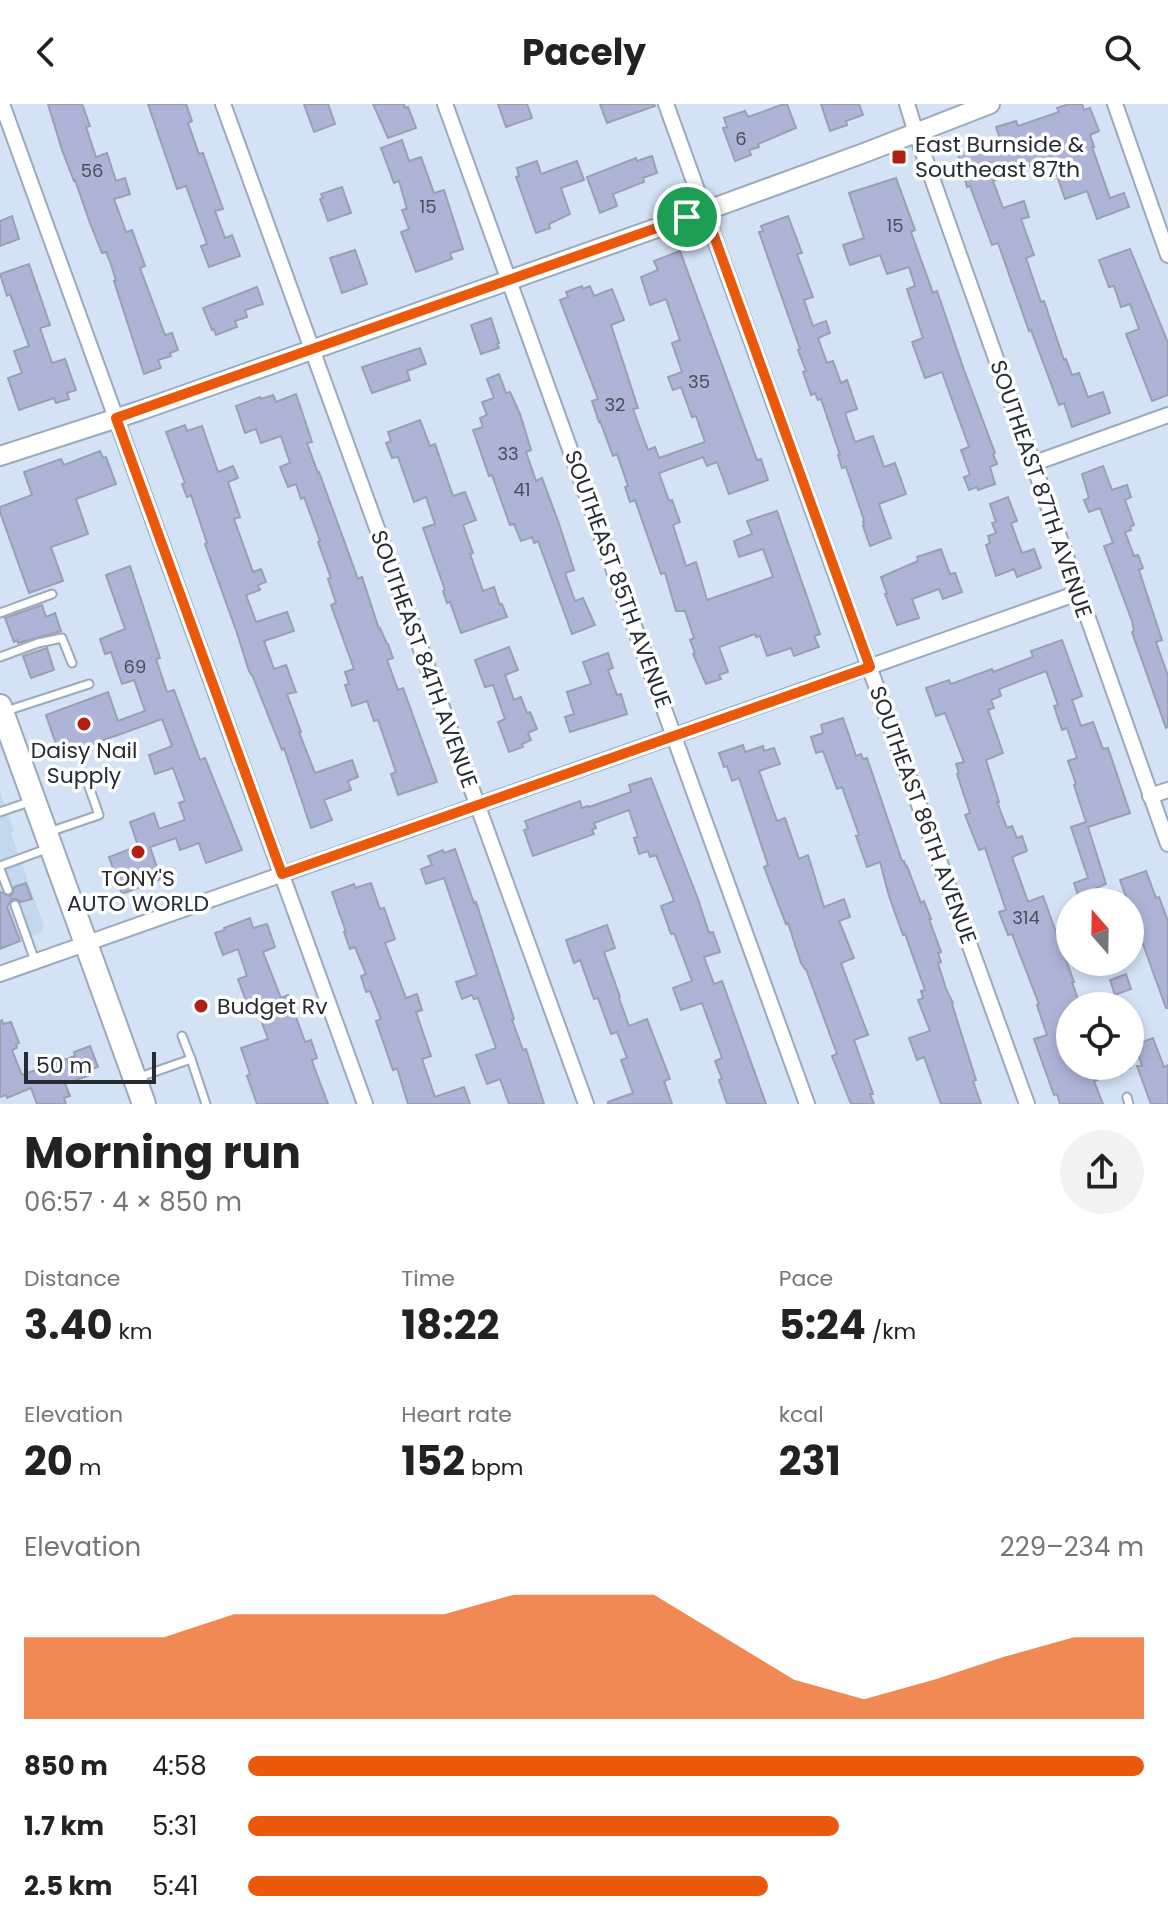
<!DOCTYPE html>
<meta charset="utf-8">
<style>
body{margin:0;font-family:Poppins,sans-serif;background:#f2f2f2;color:#222;height:100vh;display:flex;flex-direction:column;font-size:30px;white-space:nowrap}
*{box-sizing:border-box;margin:0}
p{font-size:26px;color:#767676}
.icon{flex:none;width:44px;height:44px;fill:none;stroke:currentColor;stroke-width:2;stroke-linecap:round;stroke-linejoin:round}
.map{position:relative;height:1000px;overflow:hidden}
.sheet{display:flex;flex-direction:column;background:#fff;flex:1}
.sheet>*{flex:none}
.needle{width:52px;rotate:340deg}
.fabs{position:absolute;left:1056px;top:784px;display:grid;gap:16px}
.fabs a{display:grid;place-items:center;width:88px;height:88px;border-radius:50%;background:#fff;box-shadow:0 4px 12px #0003;font-size:40px}
.scale{position:absolute;left:24px;bottom:20px;width:132px;box-sizing:border-box;padding-left:8px;border:4px solid #262c32;border-top:0;font-size:22px;line-height:28px;white-space:nowrap;color:#262c32;-webkit-text-stroke:6px #fff;paint-order:stroke}
.pin{position:absolute;display:grid;place-items:center;width:68px;height:68px;color:#fff;margin:-34px;border:4px solid #fff;border-radius:50%;box-shadow:0 2px 8px #0007}
.round{display:grid;place-items:center;flex:none;width:84px;height:84px;border-radius:42px;background:#f2f2f2}
.head{display:flex;align-items:center;justify-content:space-between;height:136px;padding:0 24px}
h1{font-size:44px;font-weight:700;line-height:60px}
.metrics{display:grid;grid-template-columns:repeat(3,1fr);gap:12px;height:136px;padding:8px 24px}
.metrics div{display:grid;align-content:center}
.metrics b{font-size:40px;font-weight:700}
.metrics small{font-size:22px;font-weight:400}
.metrics p{font-size:22px}
.chart{height:224px;padding:16px 24px}
.chart p{display:flex;justify-content:space-between}
.chart svg{width:100%;height:144px;margin-top:8px;fill:#ea580c;opacity:.7}
ul{padding:0 24px;list-style:none;font-size:26px}
li{display:grid;grid-template-columns:128px 96px 1fr;align-items:center;height:60px}
li i{height:20px;border-radius:10px;background:#ea580c}
header{display:flex;justify-content:space-between;align-items:center;height:104px;padding:0 24px;background:#fff;font-size:36px;font-weight:700}
.map>svg:first-child{display:block}
</style>
<header><svg class="icon" aria-label="back" viewBox="0 0 24 24"><path d="M15 5l-7 7 7 7"/></svg>Pacely<svg class="icon" aria-label="search" viewBox="0 0 24 24"><circle cx="10" cy="10" r="6"/><path d="M15 15l6 6"/></svg></header>
<div class="map">
<svg width="1168" height="1000" viewBox="0 0 1168 1000">
<rect width="100%" height="100%" fill="#d3e3f5"/>
<!-- built -->
<polygon fill="#c3d8ef" points="0,688 14,727 11,729 44,822 42,828 0,842"/>
<!-- building -->
<g fill="#aeb4d7" stroke="#9b9fb3" stroke-width="2">
<polygon points="48,0 82,0 90,22 86,23 96,53 107,49 116,77 125,74 130,90 114,95 126,128 132,126 145,162 140,164 165,231 172,229 178,246 170,249 171,252 158,256 161,264 144,270 114,177 116,177 111,160 106,148 102,149 90,119 75,76 74,77 62,46"/>
<polygon points="148,0 186,0 192,17 188,19 199,50 203,49 205,55 223,105 215,107 225,134 232,131 240,152 209,163 201,142 207,140 186,82 177,85"/>
<polygon points="304,0 328,0 335,20 314,28"/>
<polygon points="373,0 404,0 405,4 408,3 416,24 388,34"/>
<polygon points="498,0 527,0 532,14 506,23"/>
<polygon points="600,0 654,0 655,2 607,19"/>
<polygon points="784,0 787,0 796,24 758,40 759,43 749,46 751,51 735,57 723,24 727,23 724,14 745,7 748,13"/>
<polygon points="821,0 859,0 863,11 846,17 847,21 830,27"/>
<polygon points="1069,0 1082,0 1084,6 1090,4 1099,27 1090,31 1094,43 1092,43 1110,94 1124,89 1129,103 1097,115 1087,87 1065,95 1051,54 1013,68 1014,70 993,77 1003,104 1024,97 1029,113 1021,115 1034,151 1026,154 1041,198 1044,197 1064,256 1066,255 1072,271 1079,269 1088,293 1103,288 1110,309 1072,323 1064,299 1059,301 1031,226 1029,227 998,139 992,141 970,82 967,83 958,50 1000,35 996,23 1016,17 1018,22 1059,8 1057,4"/>
<polygon points="402,36 409,57 421,53 434,89 444,86 463,145 450,149 452,155 416,168 401,128 409,125 402,106 407,105 399,77 394,79 381,44"/>
<polygon points="652,52 657,69 643,74 644,78 613,90 617,102 600,109 587,73 636,54 637,57"/>
<polygon points="537,57 541,70 577,57 584,76 561,84 570,110 549,120 550,124 536,129 516,73 519,72 517,64"/>
<polygon points="896,74 915,126 911,128 933,189 937,187 964,266 995,349 993,350 997,360 990,363 995,380 978,386 977,383 969,386 964,373 970,371 961,346 969,343 942,268 925,274 912,238 923,234 907,185 915,182 909,163 887,170 880,151 850,161 843,141 864,134 849,89"/>
<polygon points="342,83 351,109 328,117 320,95 323,94 321,90"/>
<polygon points="12,112 19,135 0,142 0,117"/>
<polygon points="788,112 802,149 797,150 813,193 804,196 813,222 826,217 830,229 818,234 827,259 833,257 841,279 847,276 857,305 845,309 855,338 873,332 884,363 895,359 906,390 879,400 891,434 870,442 863,422 864,422 863,417 864,416 846,363 842,364 838,351 840,351 821,295 818,296 815,289 811,291 803,268 806,267 798,246 800,245 759,128 763,127 761,122"/>
<polygon points="1130,145 1168,239 1168,291 1152,297 1126,230 1139,225 1130,200 1121,203 1114,182 1109,183 1099,156"/>
<polygon points="355,146 367,180 342,189 330,154"/>
<polygon points="680,147 757,356 761,355 768,376 729,390 717,358 707,362 703,353 659,369 669,397 672,396 680,418 673,421 686,462 696,458 707,496 773,473 763,445 739,453 734,437 752,430 747,417 777,407 820,530 814,532 819,543 794,552 791,544 767,552 760,532 756,533 755,530 719,543 728,568 719,571 721,575 706,580 693,550 695,549 690,536 694,534 685,507 676,507 665,469 661,470 635,396 630,398 625,383 628,382 617,350 613,352 600,317 599,318 592,297 598,295 560,196 568,193 566,188 582,182 583,185 590,182 594,192 612,185 624,216 611,221 638,304 633,305 648,346 655,343 659,354 705,338 696,312 692,313 681,283 673,286 668,273 682,268 672,239 680,236 666,195 650,201 641,173 658,166 654,157"/>
<polygon points="29,160 50,221 40,224 52,259 65,255 76,286 67,289 69,295 56,299 54,294 19,306 8,274 22,269 14,247 29,242 10,190 7,192 0,170"/>
<polygon points="257,183 263,200 245,206 247,213 235,217 237,223 216,231 214,225 212,226 203,204"/>
<polygon points="491,214 499,239 497,240 499,244 481,250 471,221"/>
<polygon points="420,244 426,260 407,267 410,276 372,289 362,263"/>
<polygon points="499,270 506,289 510,288 520,310 531,346 526,348 536,377 542,374 558,417 574,466 565,469 575,497 583,494 595,521 572,530 538,437 534,439 532,433 521,437 514,420 510,421 492,371 489,372 473,326 483,323 480,314 487,311 482,298 494,294 487,275"/>
<polygon points="296,290 312,338 307,339 318,369 319,368 358,475 362,473 379,525 380,524 387,540 388,540 393,554 387,556 398,586 403,584 437,678 398,691 391,670 396,668 378,616 374,617 367,597 352,602 345,581 349,580 345,568 354,565 331,501 336,499 328,475 331,474 318,438 320,437 304,393 301,395 296,380 288,383 280,363 290,359 281,332 261,339 256,325 245,329 236,302 260,293 261,295 273,291 276,298"/>
<polygon points="420,316 430,342 435,340 453,392 465,388 476,416 463,421 473,449 470,450 483,487 494,483 500,501 502,500 507,513 461,529 450,498 447,499 443,487 445,486 423,424 435,420 426,393 414,398 398,353 392,354 386,339 391,337 388,328"/>
<polygon points="185,321 187,327 202,322 218,368 233,362 238,374 228,378 240,413 234,415 253,468 261,465 266,478 258,481 260,486 246,491 256,518 287,508 294,527 264,537 274,565 286,561 296,588 287,590 301,628 299,628 315,669 352,656 358,673 348,677 351,686 324,696 332,716 311,724 284,644 282,646 253,573 249,567 237,529 205,440 207,439 191,391 187,393 182,380 185,379 166,328"/>
<polygon points="100,347 103,354 106,353 116,380 76,395 88,430 51,443 63,477 29,489 0,408 0,403 32,391 24,368 61,355 64,361"/>
<polygon points="1103,362 1112,386 1127,381 1131,393 1125,396 1134,421 1130,423 1131,426 1125,428 1134,452 1138,451 1143,464 1139,466 1162,536 1156,538 1168,572 1168,623 1166,624 1132,528 1134,527 1132,517 1104,442 1113,439 1100,404 1089,408 1084,396 1089,394 1082,370"/>
<polygon points="1008,393 1017,417 1011,419 1022,449 1034,445 1041,464 1017,473 1014,465 996,472 986,441 990,439 988,432 996,429 992,419 996,418 990,400"/>
<polygon points="941,445 950,470 955,469 962,488 943,495 939,485 912,495 919,514 897,521 885,490 887,490 881,473 918,457 917,453"/>
<polygon points="130,462 160,554 156,555 167,588 174,586 200,656 205,654 242,746 206,759 199,739 180,746 176,734 150,743 161,775 122,790 109,753 138,742 130,718 154,709 159,725 185,716 179,699 185,697 173,664 155,670 149,651 172,642 162,615 60,652 46,611 108,588 118,617 145,607 134,576 122,580 111,548 105,550 100,535 125,525 106,471"/>
<polygon points="42,501 46,513 55,509 61,527 18,539 17,536 14,538 5,514"/>
<polygon points="1062,536 1082,592 1072,596 1081,622 1093,618 1103,645 1108,644 1130,709 1088,723 1106,780 1096,784 1098,790 1080,797 1074,779 1088,774 1071,723 1086,718 1074,681 1076,680 1068,657 1077,654 1067,624 1062,626 1054,602 1058,601 1046,567 999,585 1001,592 991,596 994,604 988,606 1003,649 986,656 999,698 997,698 1007,724 1012,722 1017,734 1022,732 1027,747 1012,753 1028,798 1043,792 1074,878 1072,878 1080,901 1070,902 1070,962 1129,962 1130,964 1094,977 1103,1000 1060,1000 1057,990 1054,991 1034,935 1047,931 1037,901 1039,900 1012,830 1008,831 999,808 1006,806 985,744 979,746 965,711 970,709 957,670 959,669 956,660 964,658 945,609 936,612 926,584 949,576 951,580 992,565 993,568 1033,553 1031,547"/>
<polygon points="509,543 518,566 505,571 514,596 521,593 527,609 530,608 537,625 528,629 531,636 522,640 523,643 509,648 498,618 505,615 493,581 485,583 475,556"/>
<polygon points="47,544 54,566 31,574 23,552"/>
<polygon points="608,549 613,564 608,566 617,591 621,590 627,610 570,628 565,613 574,610 567,588 591,580 583,558"/>
<polygon points="843,614 856,652 861,650 863,655 867,654 902,757 904,757 906,763 907,762 921,799 924,797 931,815 929,815 941,848 938,849 941,858 938,859 946,885 953,899 952,900 976,976 973,977 981,1000 941,1000 924,953 917,956 909,934 930,927 918,896 923,894 921,887 925,886 905,830 903,831 889,792 880,758 867,763 856,732 859,731 842,683 837,685 823,647 816,649 811,633 823,629 821,621"/>
<polygon points="743,641 745,648 763,642 764,647 774,644 780,660 759,667 777,717 785,714 799,755 808,751 824,803 844,795 850,813 839,817 854,854 841,859 868,931 854,936 873,990 870,990 874,1000 851,1000 832,952 837,950 806,865 805,865 801,859 788,819 786,820 764,763 768,761 739,674 732,677 727,662 724,663 719,649"/>
<polygon points="651,674 698,795 709,829 713,828 720,848 704,853 714,880 722,877 766,1000 727,1000 719,976 722,975 715,957 722,954 702,899 681,906 673,884 692,877 674,829 671,830 661,802 674,797 656,751 650,753 648,747 639,750 634,734 638,733 629,706 594,719 596,724 592,726 594,730 533,752 524,726 528,725 525,717 580,697 582,704 588,702 589,703 631,688 629,681"/>
<polygon points="455,745 474,799 476,798 514,915 512,916 523,946 526,945 544,1000 509,1000 500,975 487,980 476,951 496,944 478,894 474,895 472,891 462,895 456,878 477,871 444,774 426,780 421,765 432,761 428,752 443,746 444,749"/>
<polygon points="1146,767 1156,794 1159,793 1168,817 1168,904 1166,904 1130,804 1130,798 1128,798 1120,776"/>
<polygon points="26,779 32,795 21,798 17,795 12,795 7,803 20,837 0,845 0,788 10,792 13,789 14,783"/>
<polygon points="371,779 380,805 384,804 395,835 385,839 406,894 417,890 422,906 416,908 431,952 422,955 435,993 464,983 470,1000 408,1000 397,964 393,966 376,917 381,915 370,887 366,888 361,872 366,870 355,843 350,845 344,828 346,828 332,788 354,780 355,784"/>
<polygon points="250,814 253,824 267,820 275,843 263,848 281,894 288,891 305,938 311,936 317,954 312,956 313,960 328,1000 257,1000 247,972 250,970 241,944 268,935 253,895 246,897 238,875 247,872 238,845 223,851 215,829 225,826 224,824"/>
<polygon points="607,821 615,844 604,848 620,893 619,894 629,922 647,915 670,975 664,977 672,1000 608,1000 608,998 633,989 621,956 627,954 617,928 611,930 598,894 594,895 580,856 574,859 566,836"/>
<polygon points="1126,870 1131,885 1115,891 1110,876"/>
<polygon points="2,916 3,920 11,918 19,939 16,940 17,944 12,946 22,971 75,952 74,948 90,942 98,963 89,966 90,971 65,980 70,992 64,994 66,1000 37,1000 31,984 7,994 6,991 0,993 0,917"/>
<polygon points="1153,934 1164,963 1168,961 1168,1000 1151,1000 1137,962 1142,962 1135,941"/>
</g>
<g fill="none" stroke-linecap="round" stroke-linejoin="round">
<!-- service casing -->
<g stroke="#9baaba" stroke-width="11">
<g id="service">
<polyline points="0,509 52,490"/>
<polyline points="0,553 38,539 62,534 72,559"/>
<polyline points="3,608 89,580"/>
<polyline points="0,708 32,697"/>
<polyline points="49,728 99,711 88,680"/>
<polyline points="0,762 49,744"/>
<polyline points="0,765 8,786"/>
<polyline points="15,801 35,857"/>
<polyline points="182,932 191,955"/>
<polyline points="137,974 191,955 206,1000"/>
<polyline points="1127,993 1129,1000"/>
</g>
</g>
<!-- minor casing -->
<g stroke="#9baaba" stroke-width="18">
<g id="minor">
<polyline points="2,0 365,1000"/>
<polyline points="223,0 586,1000"/>
<polyline points="445,0 807,1000"/>
<polyline points="666,0 1027,1000"/>
<polyline points="907,0 916,29 1168,740"/>
<polyline points="1115,0 1168,151"/>
<polyline points="1032,360 1168,311"/>
<polyline points="1150,692 1168,686"/>
<polyline points="0,870 1078,489"/>
</g>
</g>
<!-- tertiary casing -->
<g stroke="#9baaba" stroke-width="22">
<polyline id="tertiary" points="0,352 139,307 705,107 864,49 990,0"/>
</g>
<!-- primary casing -->
<g stroke="#9baaba" stroke-width="26">
<polyline id="primary" points="0,602 144,1000"/>
</g>
<!-- service -->
<use href="#service" stroke="#fff" stroke-width="7"/>
<!-- minor -->
<use href="#minor" stroke="#fff" stroke-width="14"/>
<!-- tertiary -->
<use href="#tertiary" stroke="#fff" stroke-width="18"/>
<!-- primary -->
<use href="#primary" stroke="#fff" stroke-width="22"/>
</g>
<g fill="none" stroke-linecap="round" stroke-linejoin="round">
<!-- route casing -->
<g stroke="#fff" stroke-width="16">
<polygon id="route" points="705,107 870,563 282,770 116,314"/>
</g>
<!-- route -->
<use href="#route" stroke="#ea580c" stroke-width="10"/>
</g>
<!-- markers -->
<g fill="#af2010" stroke="#fff" stroke-width="3">
<rect x="891" y="45" width="16" height="16" rx="4"/>
<circle cx="84" cy="620" r="8"/>
<circle cx="138" cy="748" r="8"/>
<circle cx="201" cy="902" r="8"/>
</g>
<g text-anchor="middle" dominant-baseline="central" stroke-width="7" stroke-linejoin="round" paint-order="stroke">
<!-- number labels -->
<g font-size="18" fill="#484e5b">
<text x="741" y="34">6</text>
<text x="92" y="66">56</text>
<text x="428" y="102">15</text>
<text x="895" y="121">15</text>
<text x="699" y="277">35</text>
<text x="615" y="300">32</text>
<text x="508" y="349">33</text>
<text x="522" y="385">41</text>
<text x="135" y="562">69</text>
<text x="1026" y="813">314</text>
</g>
<!-- poi labels -->
<g font-size="22" fill="#262c32" stroke="#fff" text-anchor="start">
<text x="915" y="40">East Burnside &amp;<tspan x="915" dy="25">Southeast 87th</tspan></text>
<text x="84" y="646" text-anchor="middle">Daisy Nail<tspan x="84" dy="25">Supply</tspan></text>
<text x="138" y="774" text-anchor="middle">TONY'S<tspan x="138" dy="25">AUTO WORLD</tspan></text>
<text x="217" y="902">Budget Rv</text>
</g>
<!-- street labels -->
<g font-size="22" fill="#262c32" stroke="#fff">
<text transform="translate(1041 385) rotate(71)">SOUTHEAST 87TH AVENUE</text>
<text transform="translate(618 475) rotate(70)">SOUTHEAST 85TH AVENUE</text>
<text transform="translate(424 555) rotate(70)">SOUTHEAST 84TH AVENUE</text>
<text transform="translate(923 711) rotate(70)">SOUTHEAST 86TH AVENUE</text>
</g>
</g>
</svg>
<div class="fabs">
<a><svg class="needle" viewBox="-14 -14 28 28"><path d="M0-13l5 13h-10z" fill="#e53935"/><path d="M0 13l5-13h-10z" fill="#767676"/></svg></a>
<a><svg class="icon" aria-label="locate" viewBox="0 0 24 24"><circle cx="12" cy="12" r="6"/><path d="M12 2v4M12 18v4M2 12h4M18 12h4"/></svg></a>
</div>
<div class="scale">50 m</div>
<div class="pin" style="left:687px;top:113px;background:#1e9e55"><svg class="icon" aria-label="arrive" viewBox="0 0 24 24"><path d="M6 21V4h12l-3 4 3 4H6"/></svg></div>
</div>
<section class="sheet">
<div class="head"><div><h1>Morning run</h1><p>06:57 · 4 × 850 m</p></div><a class="round"><svg class="icon" aria-label="share" viewBox="0 0 24 24"><path d="M12 15V3M7 8l5-5 5 5M5 13v7h14v-7"/></svg></a></div>
<div class="metrics">
<div><p>Distance</p><b>3.40<small> km</small></b></div>
<div><p>Time</p><b>18:22</b></div>
<div><p>Pace</p><b>5:24<small> /km</small></b></div>
</div>
<div class="metrics">
<div><p>Elevation</p><b>20<small> m</small></b></div>
<div><p>Heart rate</p><b>152<small> bpm</small></b></div>
<div><p>kcal</p><b>231</b></div>
</div>
<div class="chart"><p><span>Elevation</span>229–234 m</p>
<svg viewBox="0 0 160 44" preserveAspectRatio="none"><path d="M0 44V19L10 19L20 19L30 12L40 12L50 12L60 12L70 6L80 6L90 6L100 19L110 32L120 38L130 32L140 25L150 19L160 19V44z"/></svg>
</div>
<ul>
<li><b>850 m</b>4:58<i style="width:100%"></i></li>
<li><b>1.7 km</b>5:31<i style="width:66%"></i></li>
<li><b>2.5 km</b>5:41<i style="width:58%"></i></li>
</ul>
</section>
